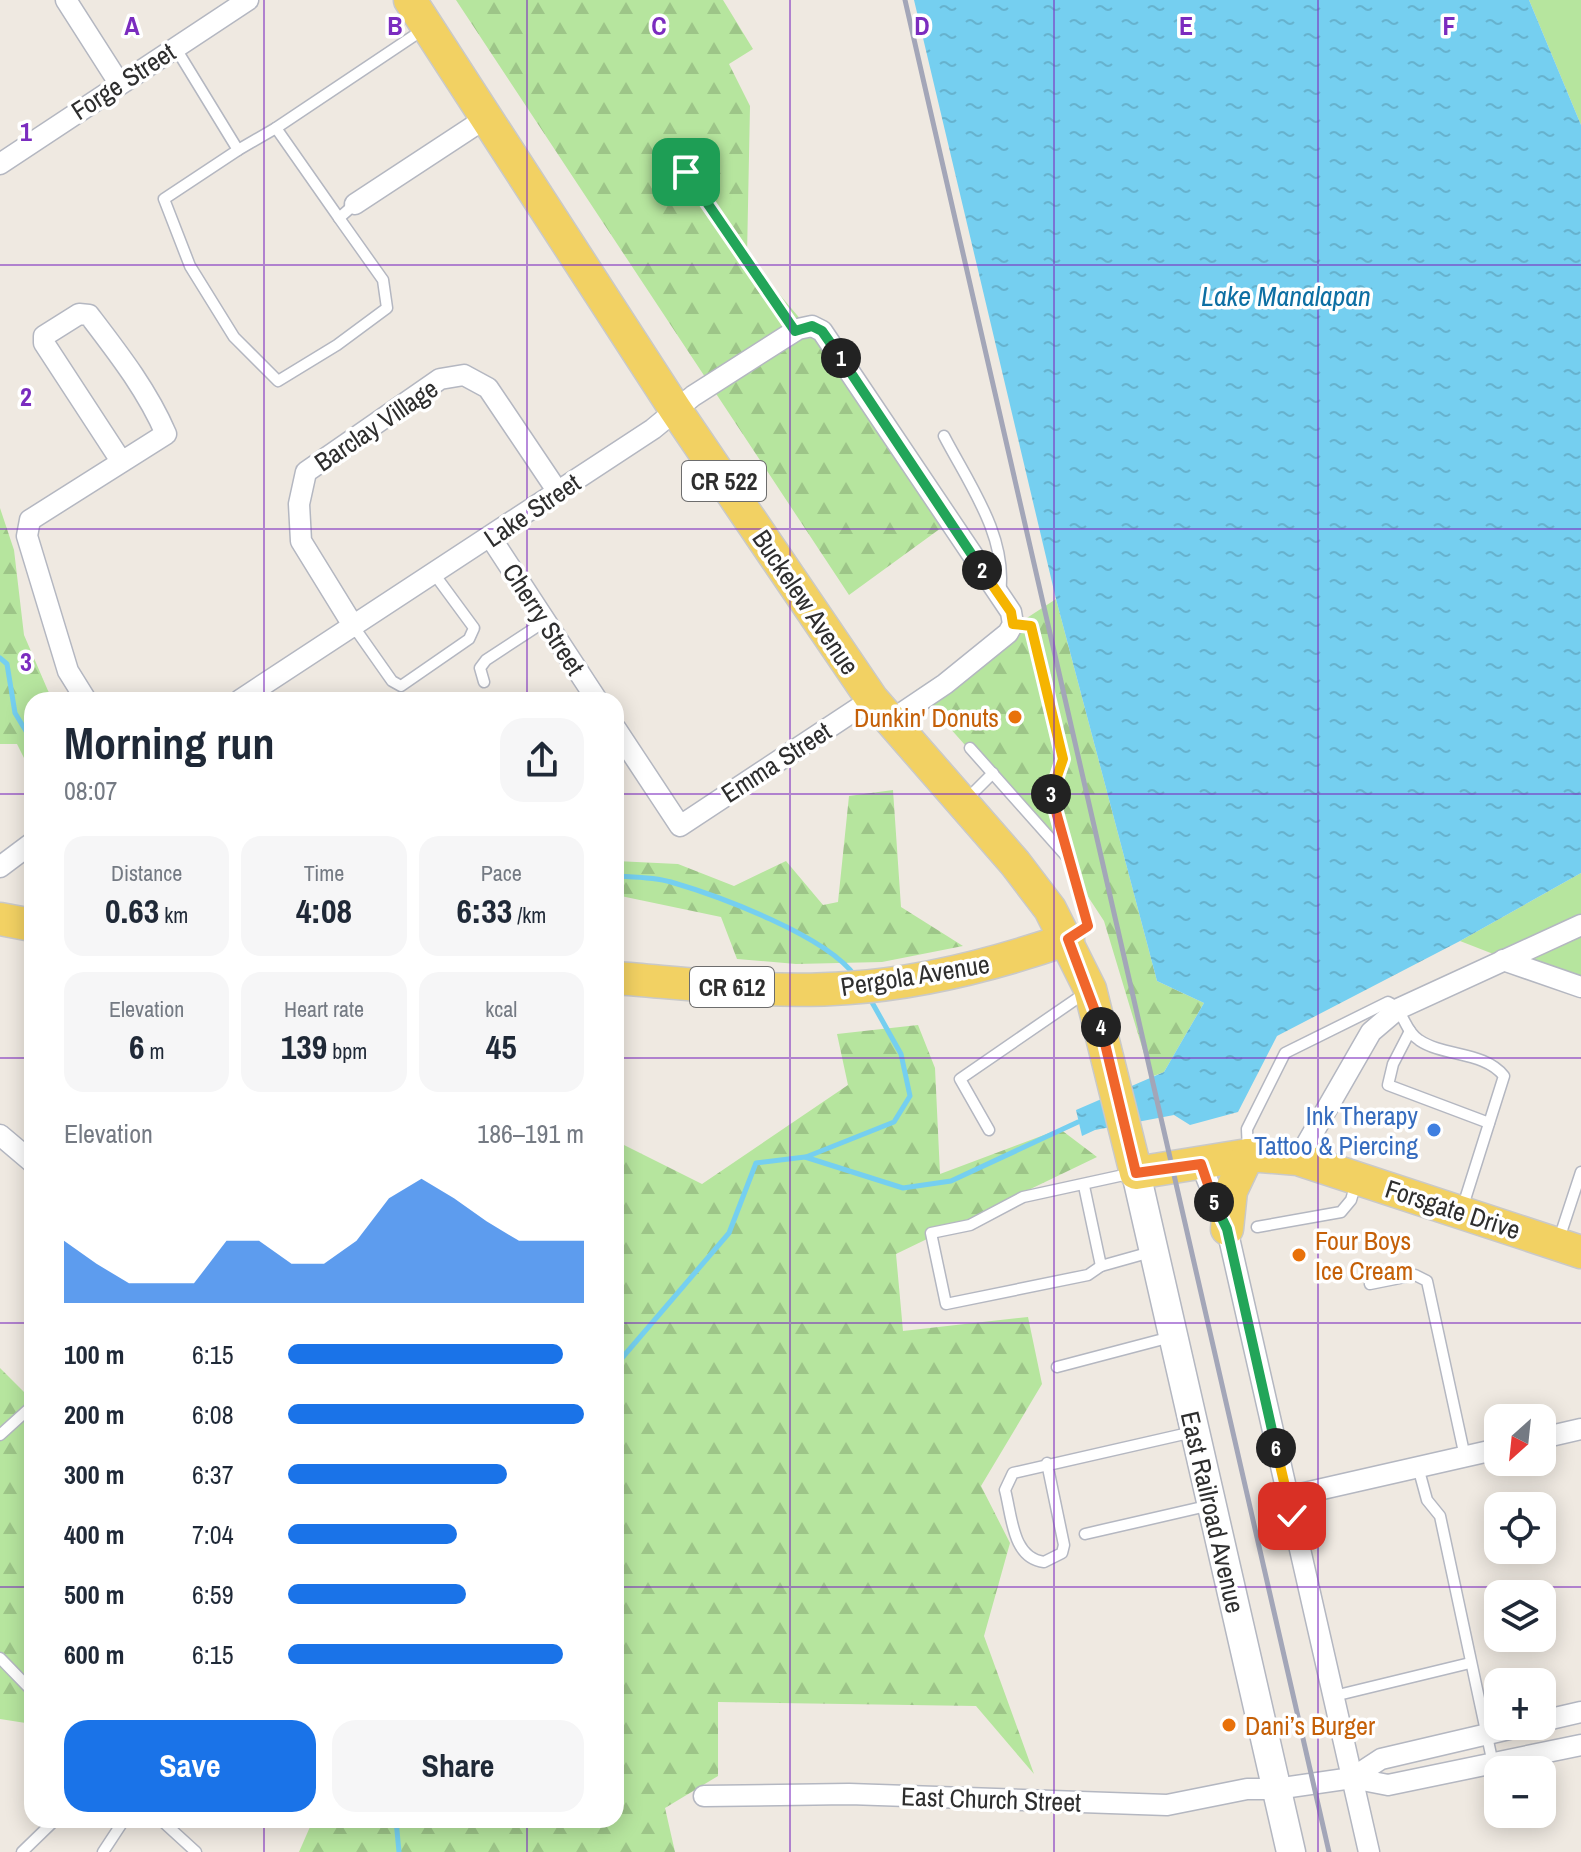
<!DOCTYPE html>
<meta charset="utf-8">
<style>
body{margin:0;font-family:"Archivo Narrow",sans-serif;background:#f6f6f7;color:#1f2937;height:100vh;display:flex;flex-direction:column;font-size:30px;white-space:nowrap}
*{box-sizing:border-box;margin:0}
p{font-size:26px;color:#747a83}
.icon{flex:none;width:44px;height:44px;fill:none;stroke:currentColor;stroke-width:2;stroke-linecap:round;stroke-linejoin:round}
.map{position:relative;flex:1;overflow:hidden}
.sheet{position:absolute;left:24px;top:692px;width:600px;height:1136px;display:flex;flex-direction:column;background:#fff;border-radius:24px;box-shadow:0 4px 20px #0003}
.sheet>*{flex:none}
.needle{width:52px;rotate:207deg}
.tools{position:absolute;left:1484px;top:1404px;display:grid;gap:16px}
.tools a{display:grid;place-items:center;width:72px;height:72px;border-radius:16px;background:#fff;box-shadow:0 4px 20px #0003;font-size:40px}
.pin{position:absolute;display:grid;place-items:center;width:68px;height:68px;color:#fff;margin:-34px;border-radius:16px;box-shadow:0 4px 12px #0006}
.km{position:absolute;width:40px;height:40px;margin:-20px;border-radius:50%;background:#222;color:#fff;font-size:22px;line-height:40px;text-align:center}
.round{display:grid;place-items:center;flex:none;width:84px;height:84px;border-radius:24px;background:#f6f6f7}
.overview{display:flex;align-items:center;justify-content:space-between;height:136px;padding:0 40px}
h1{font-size:44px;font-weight:700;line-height:60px}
.metrics{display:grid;grid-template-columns:repeat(3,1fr);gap:12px;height:136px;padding:8px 40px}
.metrics div{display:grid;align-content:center;border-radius:20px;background:#f6f6f7;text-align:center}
.metrics b{font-size:34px;font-weight:700}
.metrics small{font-size:22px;font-weight:400}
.metrics p{font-size:22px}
.chart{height:224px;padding:16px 40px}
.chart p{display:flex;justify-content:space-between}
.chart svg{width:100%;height:144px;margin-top:8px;fill:#1a73e8;opacity:.7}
.cta{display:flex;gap:16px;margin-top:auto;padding:16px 40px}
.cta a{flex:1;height:92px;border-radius:24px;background:#1a73e8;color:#fff;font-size:32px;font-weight:700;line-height:92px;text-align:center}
.cta a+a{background:#f6f6f7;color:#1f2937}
ul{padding:0 40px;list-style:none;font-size:26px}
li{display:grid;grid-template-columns:128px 96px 1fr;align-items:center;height:60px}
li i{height:20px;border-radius:10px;background:#1a73e8}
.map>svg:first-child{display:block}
</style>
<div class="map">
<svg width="1581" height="1852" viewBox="0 0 1581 1852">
<defs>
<pattern id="forest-firs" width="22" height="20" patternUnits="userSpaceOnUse" patternTransform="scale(2)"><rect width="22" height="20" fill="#b6e59e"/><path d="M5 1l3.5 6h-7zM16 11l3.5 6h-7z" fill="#9dc588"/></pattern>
<pattern id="water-ripples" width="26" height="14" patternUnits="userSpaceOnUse" patternTransform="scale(2)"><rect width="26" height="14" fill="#75cff0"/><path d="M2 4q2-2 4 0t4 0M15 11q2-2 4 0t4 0" fill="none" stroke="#66b2ce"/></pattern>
</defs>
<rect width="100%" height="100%" fill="#efe9e1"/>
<!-- forest -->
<g fill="url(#forest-firs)">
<polygon points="456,0 723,0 753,49 729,64 750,106 747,256 874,406 952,520 849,595"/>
<polygon points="0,508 14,550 24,635 52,700 32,700 32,774 17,744 0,744"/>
<polygon points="1056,599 1157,981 1204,1003 1164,1072 1151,1077 1104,921 1054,845 916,690"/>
<polygon points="893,790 901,907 963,946 882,962 796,964 737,959 721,917 616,895 616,861 678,864 734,886 786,861 823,905 838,902 849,796"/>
<polygon points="918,1025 935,1068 940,1174 1060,1129 1097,1157 896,1254 903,1331 1028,1317 1042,1384 981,1486 1010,1543 984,1636 1034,1774 976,1706 718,1702 718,1776 665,1808 675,1852 299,1852 313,1820 616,1820 616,1141 702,1184 848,1085 837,1034"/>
<polygon points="0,1368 32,1400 32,1724 0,1719"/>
</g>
<!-- park -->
<g fill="#b6e59e">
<polygon points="1529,0 1581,0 1581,125"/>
<polygon points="1581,873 1581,988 1460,941"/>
</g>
<!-- water -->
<polygon fill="url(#water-ripples)" points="914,0 1529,0 1581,125 1581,873 1460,941 1277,1036 1238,1112 1190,1125 1174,1115 1095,1130 1082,1136 1076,1110 1164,1072 1204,1003 1157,981 1056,599"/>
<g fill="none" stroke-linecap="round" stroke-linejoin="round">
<!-- stream -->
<g stroke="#75cff0" stroke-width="5">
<polyline points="0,658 7,664 15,713 32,741"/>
<path d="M616 876C634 877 654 877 671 882 719 896 827 936 855 976"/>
<polyline points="806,1157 894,1122 910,1096 901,1054 869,997"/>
<polyline points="616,1365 729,1233 756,1163 805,1157 903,1188 951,1181 1078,1122"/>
<polyline points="396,1820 399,1852"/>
</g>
<!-- lane casing -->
<g stroke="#b4b7c1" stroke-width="13">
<g id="lane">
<polyline points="175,47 238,150 164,199 190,266 234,337 278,381 337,345 387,308 383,280 339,218 355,204"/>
<polyline points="276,128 424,29"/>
<polyline points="238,150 276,128 339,218"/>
<polyline points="686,172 795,331"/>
<path d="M944 436C969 484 1008 537 1000 593"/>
<polyline points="1013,624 1031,626 1063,759 1050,791 1088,926 1069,938"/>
<polyline points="354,627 392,681 401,686 469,639 474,628 435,575"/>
<polyline points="484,682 480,668 486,660 547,620"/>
<polyline points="970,748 1066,856"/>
<polyline points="967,799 993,773"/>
<polyline points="1410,1031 1393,1064 1388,1085 1489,1123"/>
<polyline points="989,1130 960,1079 1085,993"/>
<path d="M1248 1152 1247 1129 1285 1053 1388 1002C1404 1009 1404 1031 1419 1040 1444 1057 1484 1051 1504 1076L1462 1209"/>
<polyline points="1084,1186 1101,1266 1151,1252"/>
<polyline points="1257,1227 1341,1212 1351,1200 1356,1183"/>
<polyline points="1558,1242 1581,1172"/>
<polyline points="1101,1266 1088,1275 946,1304 931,1233 970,1225 1023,1197 1133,1173"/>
<polyline points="1370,1284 1415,1275 1427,1281 1465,1457"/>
<polyline points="1057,1367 1171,1337"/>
<polyline points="0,1435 32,1406"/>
<path d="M1047 1463 1064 1545 1062 1553 1044 1562C1012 1558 1012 1516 1005 1490L1013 1473 1193 1432"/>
<polyline points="1418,1467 1427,1500 1440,1516 1493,1764"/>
<polyline points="1085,1534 1211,1505"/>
<polyline points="0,1658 32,1691"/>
<polyline points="1334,1696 1470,1663"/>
<polyline points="161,1820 196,1852"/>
<polyline points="22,1852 55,1820"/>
<polyline points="103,1852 124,1820"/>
</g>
</g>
<!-- street casing -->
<g stroke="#b4b7c1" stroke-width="23">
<g id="street">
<polyline points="66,0 119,83"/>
<polyline points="0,164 248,0"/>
<polyline points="355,204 486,118"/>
<polyline points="491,538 597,700"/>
<polyline points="354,627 301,541 299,504 306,472 440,379 464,375 488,388 558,492"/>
<path d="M86 700 68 671 27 536 30 520 166 434C147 390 118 353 89 315L79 314 44 336V343L121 461"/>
<polyline points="240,700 653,429 693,396 798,329 812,326 822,331 1011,612 1013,624 1008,633 945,684 890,721"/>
<polyline points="616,729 680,826 872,699"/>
<polyline points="0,867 32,843"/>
<polyline points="1503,960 1581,987"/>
<polyline points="0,1135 32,1162"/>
<polyline points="1298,1159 1371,1032 1398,1009 1581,925"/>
<polyline points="1201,1164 1227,1229 1369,1852"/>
<polyline points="1542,1438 1581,1429"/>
<polyline points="1287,1497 1498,1449"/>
<polyline points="1542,1721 1581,1712"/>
<polyline points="1352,1778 1381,1759 1522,1726"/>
<polyline points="704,1796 849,1794 1167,1805 1247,1789 1276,1789 1352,1778 1388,1785 1581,1745"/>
</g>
</g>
<!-- secondary casing -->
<g stroke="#b4b7c1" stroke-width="31">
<polyline id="secondary" points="1136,1173 1291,1852"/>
</g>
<!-- primary casing -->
<g stroke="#c9c9c9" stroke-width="35">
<g id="primary">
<polyline points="410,0 675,409 872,699 1015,863 1050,909 1090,989 1136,1173 1248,1155 1298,1159 1581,1252"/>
<polyline points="0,919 32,925"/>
<path d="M616 978C693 984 771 994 848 988 923 983 996 964 1068 939"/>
<polyline points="1227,1229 1231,1191 1248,1155"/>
</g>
</g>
<!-- lane -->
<use href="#lane" stroke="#fff" stroke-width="10"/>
<!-- street -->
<use href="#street" stroke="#fff" stroke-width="20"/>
<!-- secondary -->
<use href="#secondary" stroke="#fff" stroke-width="28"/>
<!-- primary -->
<use href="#primary" stroke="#f2d163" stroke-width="32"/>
<!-- rail -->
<polyline stroke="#a3a6b8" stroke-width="5" points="905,0 1329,1852"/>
</g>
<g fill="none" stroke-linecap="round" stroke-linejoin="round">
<!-- split-1 casing -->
<g stroke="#fff" stroke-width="16">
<polyline id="split-1" points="686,172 795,331 812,326 822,331 841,358"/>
</g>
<!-- split-2 casing -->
<g stroke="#fff" stroke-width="16">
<polyline id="split-2" points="841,358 982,570"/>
</g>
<!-- split-3 casing -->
<g stroke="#fff" stroke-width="16">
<polyline id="split-3" points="982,570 1011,612 1013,624 1031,626 1063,759 1051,794"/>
</g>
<!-- split-4 casing -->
<g stroke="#fff" stroke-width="16">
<polyline id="split-4" points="1051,794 1088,926 1068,939 1101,1027"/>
</g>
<!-- split-5 casing -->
<g stroke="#fff" stroke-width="16">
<polyline id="split-5" points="1101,1027 1136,1173 1201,1164 1214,1202"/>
</g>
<!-- split-6 casing -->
<g stroke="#fff" stroke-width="16">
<polyline id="split-6" points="1214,1202 1227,1229 1276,1448"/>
</g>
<!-- split-7 casing -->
<g stroke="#fff" stroke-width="16">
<polyline id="split-7" points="1276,1448 1292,1516"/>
</g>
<!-- split-1 -->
<use href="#split-1" stroke="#22a559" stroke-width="10"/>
<!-- split-2 -->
<use href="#split-2" stroke="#22a559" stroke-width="10"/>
<!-- split-3 -->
<use href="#split-3" stroke="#f5b400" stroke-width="10"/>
<!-- split-4 -->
<use href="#split-4" stroke="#f0652b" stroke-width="10"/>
<!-- split-5 -->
<use href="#split-5" stroke="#f0652b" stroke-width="10"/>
<!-- split-6 -->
<use href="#split-6" stroke="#22a559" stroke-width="10"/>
<!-- split-7 -->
<use href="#split-7" stroke="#f5b400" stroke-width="10"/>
</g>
<!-- grid -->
<path fill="none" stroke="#7b2cbf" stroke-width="2" stroke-opacity="0.55" d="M264 0V700M527 0V700M790 0V1852M1054 0V1852M1318 0V1852M0 265H1581M0 529H1581M0 794H32M616 794H1581M0 1058H32M616 1058H1581M0 1323H32M616 1323H1581M0 1587H32M616 1587H1581M264 1820V1852M527 1820V1852"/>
<!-- markers -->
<g fill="#e8710a" stroke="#fff" stroke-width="3">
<circle cx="1015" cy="717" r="8"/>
<circle cx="1299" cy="1255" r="8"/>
<circle cx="1229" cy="1725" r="8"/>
</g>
<circle fill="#3f7fe0" stroke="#fff" stroke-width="3" cx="1434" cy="1130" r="8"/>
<g text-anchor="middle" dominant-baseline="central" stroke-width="7" stroke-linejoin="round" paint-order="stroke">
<!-- shield labels -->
<g fill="#fff" stroke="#6d6d6d" stroke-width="2">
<rect x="682" y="461" width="84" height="40" rx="6"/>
<rect x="690" y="967" width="84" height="40" rx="6"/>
</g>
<g font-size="24" font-weight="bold" fill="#2e2e2e">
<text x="724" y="481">CR 522</text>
<text x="732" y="987">CR 612</text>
</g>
<!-- street labels -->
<g font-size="26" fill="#2e2e2e" stroke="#fff">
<text transform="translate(123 81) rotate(-33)">Forge Street</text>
<text transform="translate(376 425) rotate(-34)">Barclay Village</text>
<text transform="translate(532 510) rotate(-34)">Lake Street</text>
<text transform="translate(806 602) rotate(56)">Buckelew Avenue</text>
<text transform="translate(544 619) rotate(57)">Cherry Street</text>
<text transform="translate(776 762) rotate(-33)">Emma Street</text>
<text transform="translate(915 975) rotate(-9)">Pergola Avenue</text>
<text transform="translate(1453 1209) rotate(18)">Forsgate Drive</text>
<text transform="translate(1213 1512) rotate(77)">East Railroad Avenue</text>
<text transform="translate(991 1799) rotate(2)">East Church Street</text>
</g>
<!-- food labels -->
<g font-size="26" fill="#c56008" stroke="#fff" text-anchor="start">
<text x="999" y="717" text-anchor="end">Dunkin' Donuts</text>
<text x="1315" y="1240">Four Boys<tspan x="1315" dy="30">Ice Cream</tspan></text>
<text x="1245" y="1725">Dani’s Burger</text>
</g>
<!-- shop labels -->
<g font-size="26" fill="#366cbe" stroke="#fff" text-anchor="end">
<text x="1418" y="1115">Ink Therapy<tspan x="1418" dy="30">Tattoo &amp; Piercing</tspan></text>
</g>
<!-- water labels -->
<g font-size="28" font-style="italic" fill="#0d6fa3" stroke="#fff">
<text x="1286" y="296">Lake Manalapan</text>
</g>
</g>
<g font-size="26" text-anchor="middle" font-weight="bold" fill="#7b2cbf" stroke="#fff" stroke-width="7" stroke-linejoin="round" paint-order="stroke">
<text x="132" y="35">A</text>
<text x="395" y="35">B</text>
<text x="659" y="35">C</text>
<text x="922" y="35">D</text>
<text x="1186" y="35">E</text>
<text x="1449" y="35">F</text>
<text x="26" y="141">1</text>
<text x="26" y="406">2</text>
<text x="26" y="671">3</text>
</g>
</svg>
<div class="tools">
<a><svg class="needle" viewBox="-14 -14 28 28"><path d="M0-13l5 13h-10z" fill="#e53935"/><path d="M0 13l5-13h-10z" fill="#747a83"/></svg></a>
<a><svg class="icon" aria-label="locate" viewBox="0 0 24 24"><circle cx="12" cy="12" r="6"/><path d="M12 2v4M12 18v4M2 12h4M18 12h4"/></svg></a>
<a><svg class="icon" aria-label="layers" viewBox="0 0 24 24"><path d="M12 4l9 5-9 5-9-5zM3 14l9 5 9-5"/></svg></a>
<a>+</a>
<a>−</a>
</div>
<div class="pin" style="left:686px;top:172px;background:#1e9e55"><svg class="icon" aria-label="arrive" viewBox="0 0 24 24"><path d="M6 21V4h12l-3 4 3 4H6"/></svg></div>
<div class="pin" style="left:1292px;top:1516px;background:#d93025"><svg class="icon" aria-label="check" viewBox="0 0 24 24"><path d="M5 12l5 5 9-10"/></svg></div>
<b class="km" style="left:841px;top:358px">1</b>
<b class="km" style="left:982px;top:570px">2</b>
<b class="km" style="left:1051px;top:794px">3</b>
<b class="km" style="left:1101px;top:1027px">4</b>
<b class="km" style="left:1214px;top:1202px">5</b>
<b class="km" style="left:1276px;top:1448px">6</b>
<section class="sheet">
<div class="overview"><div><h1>Morning run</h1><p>08:07</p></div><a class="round"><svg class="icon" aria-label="share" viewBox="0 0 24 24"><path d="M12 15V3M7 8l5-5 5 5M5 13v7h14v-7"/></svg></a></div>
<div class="metrics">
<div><p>Distance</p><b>0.63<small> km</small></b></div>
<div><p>Time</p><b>4:08</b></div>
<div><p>Pace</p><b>6:33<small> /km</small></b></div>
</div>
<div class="metrics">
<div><p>Elevation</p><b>6<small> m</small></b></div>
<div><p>Heart rate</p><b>139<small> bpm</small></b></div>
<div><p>kcal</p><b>45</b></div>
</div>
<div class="chart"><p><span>Elevation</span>186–191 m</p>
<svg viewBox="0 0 160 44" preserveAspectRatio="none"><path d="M0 44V25L10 32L20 38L30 38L40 38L50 25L60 25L70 32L80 32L90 25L100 12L110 6L120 12L130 19L140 25L150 25L160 25V44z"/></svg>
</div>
<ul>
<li><b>100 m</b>6:15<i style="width:93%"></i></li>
<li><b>200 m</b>6:08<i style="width:100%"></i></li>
<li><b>300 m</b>6:37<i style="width:74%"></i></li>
<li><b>400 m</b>7:04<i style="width:57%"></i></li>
<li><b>500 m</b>6:59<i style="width:60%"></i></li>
<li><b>600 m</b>6:15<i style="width:93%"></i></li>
</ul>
<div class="cta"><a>Save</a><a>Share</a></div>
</section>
</div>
